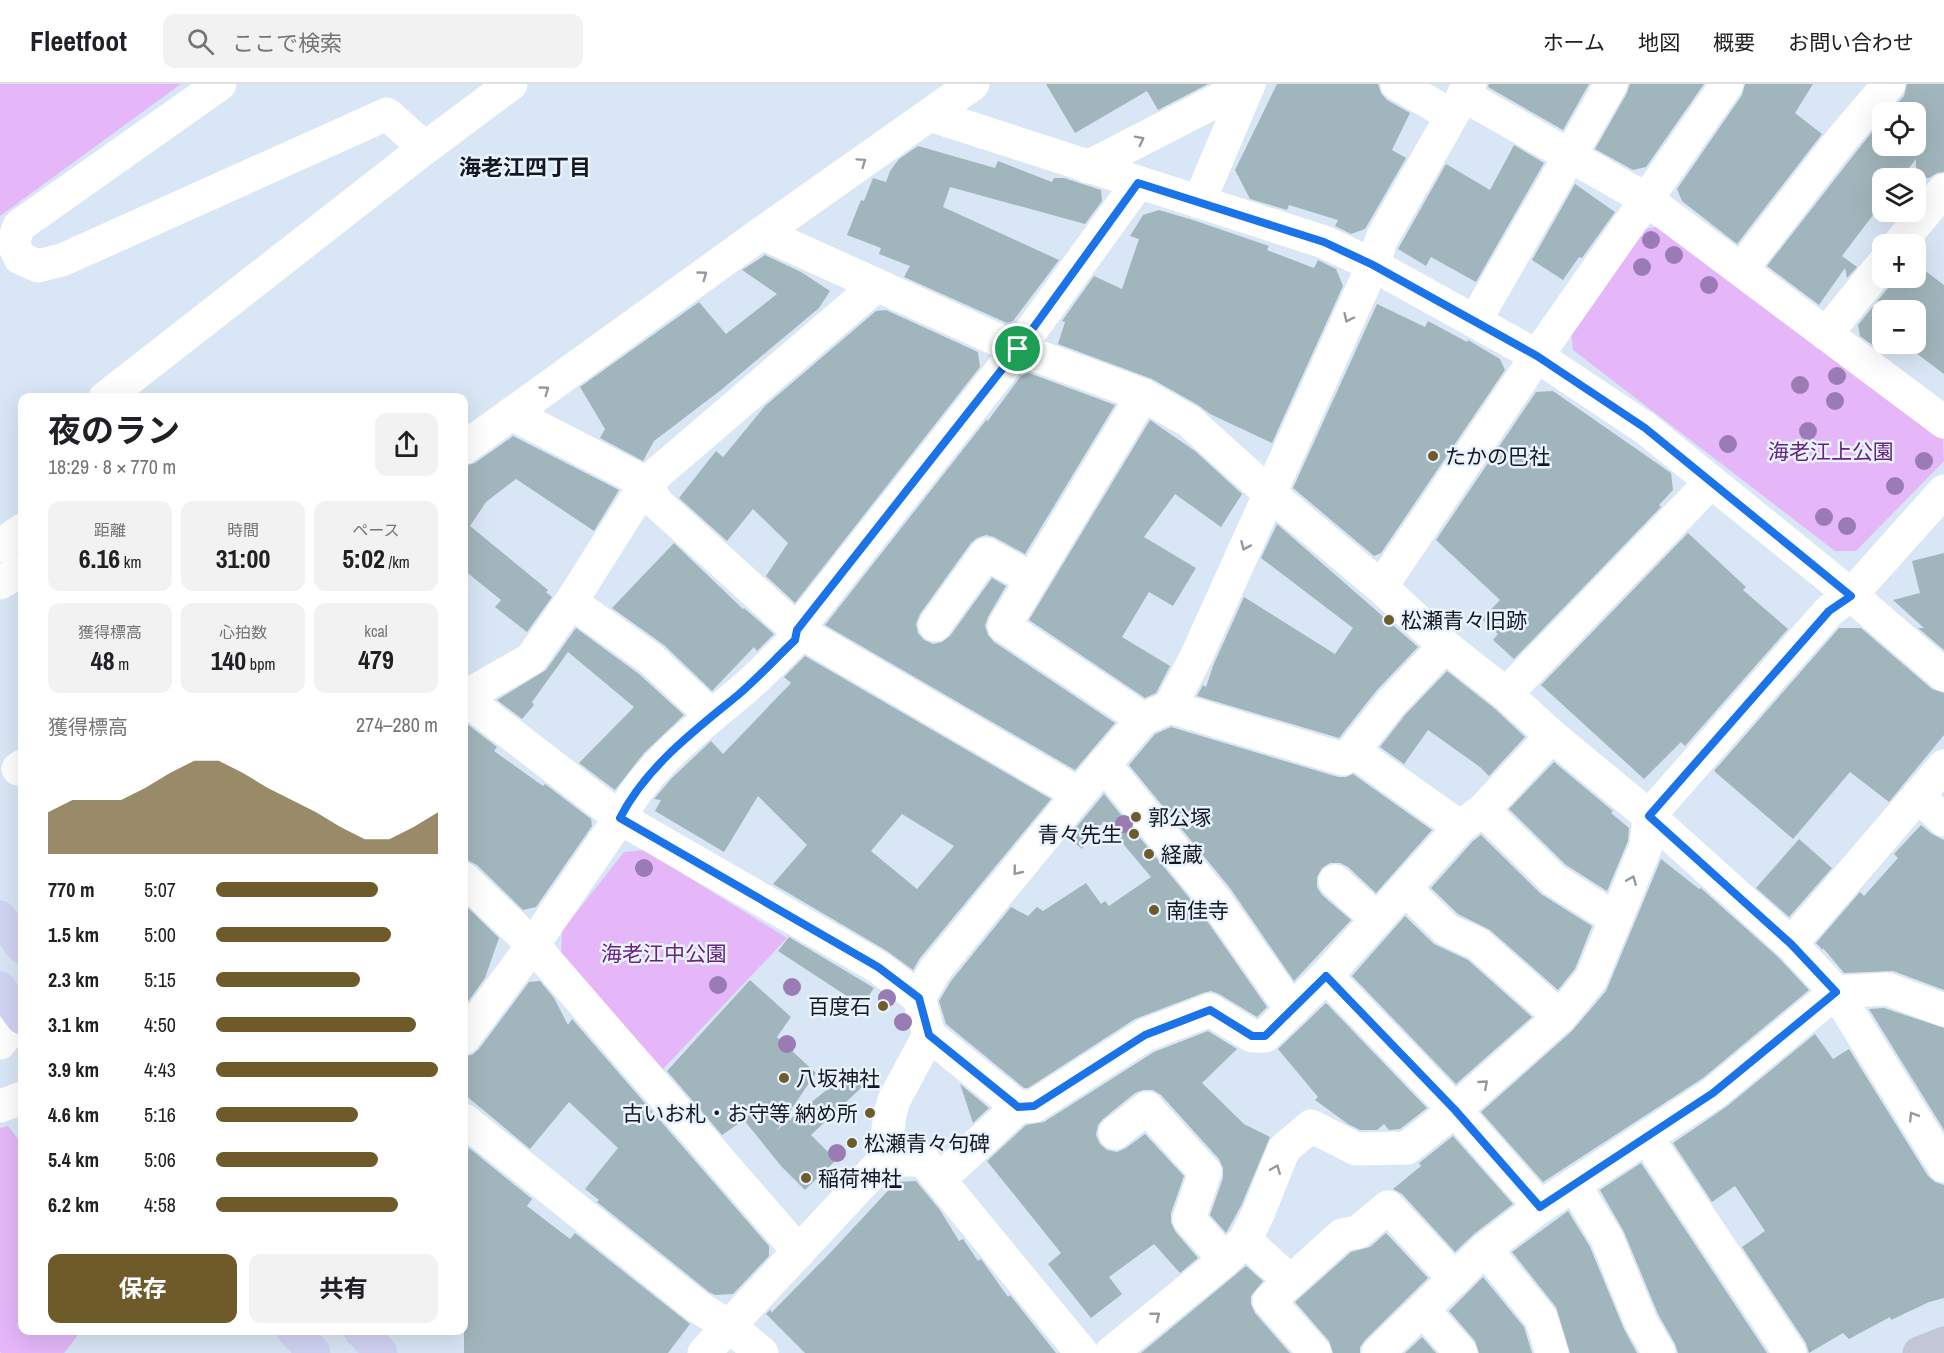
<!DOCTYPE html>
<html lang="ja">
<meta charset="utf-8">
<style>
body{margin:0;font-family:"Archivo Narrow","Noto Sans JP",sans-serif;background:#f2f2f2;color:#202124;height:100vh;display:flex;flex-direction:column;font-size:22px;white-space:nowrap}
*{box-sizing:border-box;margin:0}
p{font-size:20px;color:#757577}
.icon{flex:none;width:33px;height:33px;fill:none;stroke:currentColor;stroke-width:2;stroke-linecap:round;stroke-linejoin:round}
.map{position:relative;flex:1;overflow:hidden}
.sheet{position:absolute;left:18px;top:309px;width:450px;height:942px;display:flex;flex-direction:column;background:#fff;border-radius:12px;box-shadow:0 6px 24px #0002}
.sheet>*{flex:none}
.fabs{position:absolute;left:1872px;top:18px;display:grid;gap:12px}
.fabs a{display:grid;place-items:center;width:54px;height:54px;border-radius:12px;background:#fff;box-shadow:0 6px 24px #0002;font-size:30px}
.pin{position:absolute;display:grid;place-items:center;width:51px;height:51px;color:#fff;margin:-26px;border:3px solid #fff;border-radius:50%;box-shadow:0 2px 6px #0007}
.round{display:grid;place-items:center;flex:none;width:63px;height:63px;border-radius:12px;background:#f2f2f2}
.summary{display:flex;align-items:center;justify-content:space-between;height:102px;padding:0 30px}
h1{font-size:33px;font-weight:700;line-height:45px}
.figures{display:grid;grid-template-columns:repeat(3,1fr);gap:9px;height:102px;padding:6px 30px}
.figures div{display:grid;align-content:center;border-radius:12px;background:#f2f2f2;text-align:center}
.figures b{font-size:26px;font-weight:700}
.figures small{font-size:16px;font-weight:400}
.figures p{font-size:16px}
.chart{height:168px;padding:12px 30px}
.chart p{display:flex;justify-content:space-between}
.chart svg{width:100%;height:108px;margin-top:6px;fill:#6e5b29;opacity:.7}
.primary-button{display:flex;gap:12px;margin-top:auto;padding:12px 30px}
.primary-button a{flex:1;height:69px;border-radius:12px;background:#6e5b29;color:#fff;font-size:24px;font-weight:700;line-height:69px;text-align:center}
.primary-button a+a{background:#f2f2f2;color:#202124}
ul{padding:0 30px;list-style:none;font-size:20px}
li{display:grid;grid-template-columns:96px 72px 1fr;align-items:center;height:45px}
li i{height:15px;border-radius:8px;background:#6e5b29}
header{display:flex;align-items:center;gap:36px;box-sizing:border-box;height:84px;padding:0 30px;background:#fff;border-bottom:2px solid #e0e0e0}
header strong{font-size:28px}
nav{display:flex;gap:33px;margin-inline-start:auto;font-size:21px}
.search{width:420px;height:54px;background:#f2f2f2;display:flex;align-items:center;gap:15px;box-sizing:border-box;padding:0 21px;border-radius:12px;color:#757577;font-size:22px}
.map>svg:first-child{display:block}
</style>
<header>
<strong>Fleetfoot</strong>
<div class="search"><svg class="icon" aria-label="search" viewBox="0 0 24 24"><circle cx="10" cy="10" r="6"/><path d="M15 15l6 6"/></svg>ここで検索</div>
<nav><a>ホーム</a><a>地図</a><a>概要</a><a>お問い合わせ</a></nav>
</header>
<div class="map">
<svg width="1944" height="1269" viewBox="0 0 1944 1269">
<rect width="100%" height="100%" fill="#d9e6f5"/>
<!-- green -->
<g fill="#e5b7f9">
<polygon points="0,0 181,0 0,132"/>
<polygon points="1661,142 1943,354 1944,377 1856,467 1835,467 1573,266 1571,248 1640,146"/>
<polygon points="644,766 787,854 663,985 561,872 562,847 624,768"/>
<polygon points="8,1042 22,1060 22,1246 81,1247 64,1269 1,1269 0,1267 0,1044"/>
</g>
<!-- building -->
<g fill="#a1b6bc" fill-rule="evenodd">
<polygon points="1046,0 1208,0 1158,26 1147,7 1075,49"/>
<polygon points="1277,0 1378,0 1381,9 1387,16 1410,29 1392,66 1406,74 1365,145 1351,150 1335,142 1338,136 1289,121 1287,126 1250,115 1235,86"/>
<polygon points="1489,0 1589,0 1563,46 1488,3"/>
<polygon points="1630,0 1704,0 1646,83 1633,86 1595,65 1627,9"/>
<polygon points="1745,0 1813,0 1795,29 1822,50 1737,160 1682,117 1677,105 1742,11"/>
<polygon points="1907,0 1944,0 1944,88 1937,89 1929,94 1916,94 1916,75 1901,94 1882,94 1882,119 1842,172 1857,183 1847,194 1845,184 1819,221 1767,182 1856,68 1882,36 1882,62 1916,62 1916,28 1889,28 1904,12"/>
<polygon points="1514,61 1544,79 1476,198 1431,173 1426,182 1398,165 1446,80 1490,106"/>
<polygon points="918,62 995,84 998,77 1052,98 1054,94 1064,94 1101,106 1102,117 1085,140 950,103 943,123 1059,176 1013,237 1007,239 904,193 910,182 879,170 881,164 847,151 861,116 864,117 873,94 886,98 890,87 899,75"/>
<polygon points="1575,100 1615,128 1582,174 1579,173 1563,196 1532,176"/>
<polygon points="1159,126 1193,136 1269,162 1267,166 1314,184 1318,176 1336,185 1343,202 1272,359 1210,330 1198,321 1152,295 1058,260 1065,238 1062,237 1094,192 1122,205 1139,155 1130,152 1143,131"/>
<polygon points="765,171 801,188 830,207 819,224 721,306 654,357 643,377 600,354 605,345 580,303 699,218 726,250 777,210 742,186"/>
<polygon points="1916,180 1944,201 1944,290 1904,260 1916,260 1916,226 1882,226 1882,260 1887,260 1881,267 1860,252 1858,241 1896,194 1916,194"/>
<polygon points="1377,220 1425,243 1428,237 1467,258 1468,256 1500,275 1505,286 1381,469 1374,472 1293,404"/>
<polygon points="886,226 978,268 980,283 795,519 766,492 788,459 753,425 727,457 679,414 716,367 723,373 765,322 876,227"/>
<polygon points="1029,289 1115,321 1025,470 994,453 986,451 977,454 971,459 920,530 916,540 918,549 924,556 933,560 942,558 950,552 992,494 1006,502 988,533 985,542 988,551 994,558 1115,639 1075,686 825,541 987,335 987,338 1021,292"/>
<polygon points="1553,307 1671,389 1673,406 1659,421 1661,423 1514,575 1493,556 1498,550 1482,535 1500,516 1436,456 1536,308"/>
<polygon points="1150,336 1195,367 1242,410 1221,443 1175,410 1144,453 1196,484 1173,522 1149,508 1122,553 1170,582 1156,609 1145,614 1029,536"/>
<polygon points="513,352 619,406 594,447 516,395 486,418 470,442 548,506 546,508 552,513 527,548 495,523 501,516 464,486 464,382 475,379"/>
<polygon points="1277,440 1418,563 1377,606 1339,654 1197,612 1203,601 1206,603 1213,582 1244,513 1335,570 1353,544 1261,474"/>
<polygon points="1688,449 1746,503 1743,506 1788,545 1685,662 1681,658 1644,695 1541,601"/>
<polygon points="674,459 743,525 744,524 774,550 757,567 754,563 712,607 664,561 612,524"/>
<polygon points="1944,469 1944,566 1918,544 1924,544 1893,516 1920,509 1912,477"/>
<polygon points="576,544 639,590 684,631 644,669 615,706 579,679 634,623 568,568 532,618 534,621 522,635 497,616 546,586"/>
<polygon points="1839,544 1861,544 1932,605 1944,609 1944,651 1889,718 1850,688 1793,755 1714,687"/>
<path d="M805 572 1051 715 920 874 913 886 887 867 773 800 807 761 758 712 724 768 655 727 661 716 654 715 671 695 711 657 723 670 791 599 784 593ZM902 730 954 762 917 805 871 767Z"/>
<polygon points="1447,587 1494,624 1525,653 1489,692 1480,683 1428,646 1404,680 1380,663 1405,631"/>
<polygon points="467,640 497,663 494,667 543,702 545,700 591,735 592,742 536,823 523,826 477,781 469,777 464,777 464,645"/>
<polygon points="1171,643 1338,693 1346,693 1353,690 1432,746 1376,809 1348,783 1340,779 1330,779 1322,784 1317,793 1317,803 1322,811 1351,836 1294,897 1230,804 1129,681 1155,650"/>
<polygon points="1554,678 1613,727 1611,729 1629,744 1628,757 1607,807 1566,781 1509,725"/>
<polygon points="1104,710 1200,827 1267,923 1257,933 1219,910 1211,907 1203,909 1135,935 1028,1004 1024,1004 946,940 939,917 951,897 1011,823 1028,832 1037,823 1043,827 1086,799 1101,820 1105,817 1109,822 1151,793 1104,737 1082,765 1068,753"/>
<polygon points="1921,741 1932,750 1944,756 1944,906 1893,887 1844,889 1823,864 1823,866 1816,859 1860,808 1864,812 1898,774 1894,770"/>
<polygon points="1481,751 1541,810 1592,842 1575,885 1558,906 1490,846 1458,830 1431,804 1473,757"/>
<polygon points="1799,755 1832,784 1789,833 1756,804"/>
<polygon points="1661,775 1699,805 1701,804 1703,806 1778,873 1809,906 1703,994 1543,1098 1481,1028 1572,947 1606,907"/>
<polygon points="464,820 499,854 485,894 464,923"/>
<polygon points="1405,832 1434,860 1468,876 1532,933 1456,1000 1352,892"/>
<polygon points="789,853 874,904 862,922 778,867"/>
<polygon points="750,896 791,933 777,953 816,989 777,1046 850,987 863,1002 811,1051 836,1076 805,1106 781,1082 744,1036 722,1051 667,987"/>
<polygon points="540,897 554,914 568,941 572,935 769,1162 769,1172 733,1210 715,1211 709,1208 597,1118 599,1116 585,1105 618,1064 569,1018 530,1065 464,1010 464,972 472,971 479,965 529,898"/>
<polygon points="1326,919 1427,1024 1400,1045 1389,1046 1384,1040 1377,1046 1360,1046 1348,1040 1315,1016 1318,1013 1278,965"/>
<polygon points="1884,924 1944,944 1944,1046 1869,925"/>
<polygon points="1208,947 1237,965 1202,999 1244,1040 1270,1053 1241,1122 1226,1149 1210,1131 1223,1094 1223,1084 1219,1075 1161,1011 1153,1006 1143,1006 1135,1009 1103,1035 1098,1041 1096,1051 1100,1060 1107,1066 1117,1068 1126,1064 1145,1050 1184,1092 1171,1129 1171,1138 1175,1147 1198,1174 1180,1189 1154,1160 1109,1193 1122,1210 1091,1234 1048,1180 1061,1169 987,1077 1026,1041 1044,1038 1154,968"/>
<polygon points="1815,950 1833,975 1849,965 1928,1092 1935,1098 1944,1101 1944,1214 1929,1218 1891,1236 1890,1233 1849,1255 1843,1249 1809,1269 1806,1259 1742,1163 1765,1147 1735,1102 1712,1118 1673,1059 1726,1023"/>
<polygon points="960,1000 989,1024 973,1039"/>
<polygon points="1453,1052 1513,1120 1474,1150 1455,1168 1402,1110 1393,1105 1421,1082 1419,1079"/>
<polygon points="469,1064 532,1115 527,1122 570,1155 575,1149 690,1240 668,1269 464,1269 464,1071"/>
<polygon points="1641,1079 1767,1269 1678,1269 1675,1260 1658,1230 1624,1148 1600,1106"/>
<polygon points="916,1097 940,1126 959,1157 963,1155 978,1177 981,1175 1008,1213 1010,1211 1056,1269 805,1269 766,1230 771,1225 771,1229 830,1169 896,1098"/>
<polygon points="1568,1127 1590,1163 1624,1245 1637,1269 1570,1269 1556,1223 1512,1168"/>
<polygon points="1386,1149 1428,1194 1365,1256 1360,1263 1360,1269 1333,1269 1329,1257 1295,1218 1351,1168 1370,1163"/>
<polygon points="1246,1182 1263,1197 1251,1212 1251,1220 1255,1229 1290,1269 1141,1269"/>
<polygon points="1483,1193 1524,1243 1532,1269 1479,1269 1475,1257 1449,1227"/>
<polygon points="1422,1253 1436,1269 1405,1269"/>
</g>
<g fill="none" stroke-linecap="round" stroke-linejoin="round">
<!-- minor -->
<g stroke="#fff" stroke-width="33">
<polyline points="220,0 19,142 13,159 20,174 38,182 62,176 387,30 425,64"/>
<polyline points="1397,0 1451,31"/>
<polyline points="1463,11 1646,115 1944,338"/>
<polyline points="930,31 1324,158 1373,181 1537,272 1645,344 1851,511 1944,591"/>
<polyline points="1088,83 1249,0"/>
<polyline points="1199,118 1249,0"/>
<polyline points="762,149 1018,265 1143,311 1189,337 1269,409 1381,503 1445,562 1506,610 1552,652 1649,732 1791,860 1836,908 1944,1082"/>
<polyline points="1899,160 1944,106"/>
<polyline points="1741,186 1841,56 1889,0"/>
<polyline points="1475,237 1611,0"/>
<polyline points="1826,250 1882,181"/>
<polyline points="105,314 425,64 511,0"/>
<polyline points="512,330 646,399 657,419 797,546 1079,710"/>
<polyline points="464,364 762,149 973,0"/>
<polyline points="0,462 22,446"/>
<polyline points="0,499 22,486"/>
<polyline points="1381,503 1537,272 1727,0"/>
<polyline points="571,518 651,575 711,631"/>
<polyline points="935,541 986,470 1032,495"/>
<polyline points="1506,610 1711,398"/>
<polyline points="464,613 531,575 571,518 646,399 877,201"/>
<polyline points="464,614 620,734 878,883 919,914 929,951 894,1016 890,1030 884,1076"/>
<polyline points="1170,623 1343,675 1353,667 1391,619 1445,562"/>
<polyline points="1143,635 1004,542 1143,311"/>
<polyline points="1353,667 1460,743"/>
<polyline points="1104,680 1215,816 1292,926"/>
<polyline points="18,685 22,682"/>
<polyline points="1918,712 1944,736"/>
<polyline points="1483,726 1554,796 1616,835"/>
<polyline points="464,795 533,861 799,1168"/>
<polyline points="1335,797 1377,835"/>
<polyline points="1405,805 1447,846 1478,860 1560,933"/>
<polyline points="1791,860 1944,682"/>
<polyline points="1326,892 1455,1026 1540,1123"/>
<polyline points="919,914 935,886 1079,710 1143,635 1170,623 1196,573 1373,181 1382,154 1470,0"/>
<polyline points="929,951 1018,1023 1034,1022 1145,951 1210,926 1252,952 1265,952 1326,892 1460,743 1483,726 1552,652"/>
<path d="M464 954 533 861 620 734C646 683 694 647 737 611 758 594 776 574 795 556L797 546 1018 265 1138 99"/>
<polyline points="0,959 21,933"/>
<polyline points="0,1022 22,1014"/>
<polyline points="464,1036 698,1223 730,1243 762,1269"/>
<polyline points="1115,1049 1147,1024 1205,1088 1189,1135 1225,1176"/>
<polyline points="1647,1054 1790,1269"/>
<polyline points="954,1082 1018,1023"/>
<polyline points="1575,1102 1607,1155 1641,1238 1659,1269"/>
<polyline points="1245,1156 1290,1197"/>
<polyline points="1485,1165 1541,1234 1552,1269"/>
<polyline points="1423,1226 1461,1269"/>
<polyline points="704,1269 884,1076 923,1076 1082,1269"/>
<polyline points="1111,1269 1225,1176 1245,1156 1258,1130 1284,1065 1311,1042 1356,1065 1407,1064 1455,1026 1560,933 1591,895 1646,762 1649,732 1829,527 1851,511 1944,407"/>
<polyline points="1315,1269 1269,1217 1342,1151 1358,1148 1388,1123 1455,1195"/>
<polyline points="1378,1269 1485,1165 1540,1123 1714,1009 1836,908 1887,905 1944,926"/>
</g>
<!-- major -->
<polyline stroke="#c3c6d6" stroke-width="33" points="1919,1269 1944,1259"/>
<!-- highway -->
<g stroke="#d1d3f3" stroke-width="33">
<polyline points="0,833 22,863"/>
<polyline points="0,904 22,934"/>
<polyline points="293,1246 314,1269"/>
<polyline points="360,1246 381,1269"/>
</g>
</g>
<!-- trees -->
<g fill="#9a7bb4">
<circle cx="1651" cy="156" r="9"/>
<circle cx="1674" cy="171" r="9"/>
<circle cx="1642" cy="183" r="9"/>
<circle cx="1709" cy="201" r="9"/>
<circle cx="1837" cy="292" r="9"/>
<circle cx="1800" cy="301" r="9"/>
<circle cx="1835" cy="317" r="9"/>
<circle cx="1808" cy="347" r="9"/>
<circle cx="1728" cy="360" r="9"/>
<circle cx="1924" cy="377" r="9"/>
<circle cx="1895" cy="402" r="9"/>
<circle cx="1824" cy="433" r="9"/>
<circle cx="1847" cy="442" r="9"/>
<circle cx="1124" cy="740" r="9"/>
<circle cx="644" cy="784" r="9"/>
<circle cx="718" cy="901" r="9"/>
<circle cx="792" cy="903" r="9"/>
<circle cx="887" cy="914" r="9"/>
<circle cx="903" cy="938" r="9"/>
<circle cx="787" cy="960" r="9"/>
<circle cx="837" cy="1069" r="9"/>
</g>
<!-- one-way arrows -->
<defs><path id="oneway-chevron" d="M-2-3.5L2.5 0L-2 3.5" fill="none" stroke-width="1.6" stroke-linecap="round" stroke-linejoin="round" transform="scale(1.5)"/></defs>
<g stroke="#96989a">
<use href="#oneway-chevron" transform="translate(1140 56) rotate(-27)"/>
<use href="#oneway-chevron" transform="translate(862 78) rotate(-35)"/>
<use href="#oneway-chevron" transform="translate(703 191) rotate(-36)"/>
<use href="#oneway-chevron" transform="translate(1348 234) rotate(115)"/>
<use href="#oneway-chevron" transform="translate(545 306) rotate(-36)"/>
<use href="#oneway-chevron" transform="translate(1245 462) rotate(114)"/>
<use href="#oneway-chevron" transform="translate(1017 787) rotate(129)"/>
<use href="#oneway-chevron" transform="translate(1632 796) rotate(-68)"/>
<use href="#oneway-chevron" transform="translate(1484 1000) rotate(-41)"/>
<use href="#oneway-chevron" transform="translate(1913 1032) rotate(-122)"/>
<use href="#oneway-chevron" transform="translate(1276 1085) rotate(-68)"/>
<use href="#oneway-chevron" transform="translate(1156 1232) rotate(-39)"/>
</g>
<g fill="none" stroke-linecap="round" stroke-linejoin="round">
<!-- route casing -->
<g stroke="#fff" stroke-width="12">
<path id="route" d="M1138 99 1324 158 1373 181 1537 272 1645 344 1851 512 1829 527 1649 732 1791 860 1836 908 1713 1009 1540 1123 1455 1026 1326 892 1265 952H1252L1210 926 1145 951 1034 1022 1018 1023 929 951 919 914 878 883 620 734C646 683 694 647 738 611 758 594 776 574 795 556L797 546 1018 265Z"/>
</g>
<!-- route -->
<use href="#route" stroke="#1a73e8" stroke-width="8"/>
</g>
<!-- markers -->
<g fill="#6e5b29" stroke="#e8f3ff" stroke-width="2">
<circle cx="1433" cy="372" r="6"/>
<circle cx="1389" cy="536" r="6"/>
<circle cx="1136" cy="733" r="6"/>
<circle cx="1134" cy="750" r="6"/>
<circle cx="1149" cy="770" r="6"/>
<circle cx="1154" cy="826" r="6"/>
<circle cx="883" cy="922" r="6"/>
<circle cx="784" cy="994" r="6"/>
<circle cx="870" cy="1029" r="6"/>
<circle cx="852" cy="1059" r="6"/>
<circle cx="806" cy="1094" r="6"/>
</g>
<g text-anchor="middle" dominant-baseline="central" stroke-width="5" stroke-linejoin="round" paint-order="stroke">
<!-- park labels -->
<g font-size="21" fill="#67237f" stroke="#e8f3ff">
<text x="1831" y="367">海老江上公園</text>
<text x="664" y="869">海老江中公園</text>
</g>
<!-- poi labels -->
<g font-size="21" fill="#15191f" stroke="#e8f3ff" text-anchor="start">
<text x="1445" y="372">たかの巴社</text>
<text x="1401" y="536">松瀬青々旧跡</text>
<text x="1148" y="733">郭公塚</text>
<text x="1122" y="750" text-anchor="end">青々先生</text>
<text x="1161" y="770">経蔵</text>
<text x="1166" y="826">南佳寺</text>
<text x="871" y="922" text-anchor="end">百度石</text>
<text x="796" y="994">八坂神社</text>
<text x="858" y="1029" text-anchor="end">古いお札・お守等 納め所</text>
<text x="864" y="1059">松瀬青々句碑</text>
<text x="818" y="1094">稲荷神社</text>
</g>
<!-- neighbourhood labels -->
<g font-size="22" font-weight="bold" fill="#15191f" stroke="#e8f3ff">
<text x="525" y="83">海老江四丁目</text>
</g>
</g>
</svg>
<div class="fabs">
<a><svg class="icon" aria-label="locate" viewBox="0 0 24 24"><circle cx="12" cy="12" r="6"/><path d="M12 2v4M12 18v4M2 12h4M18 12h4"/></svg></a>
<a><svg class="icon" aria-label="layers" viewBox="0 0 24 24"><path d="M12 4l9 5-9 5-9-5zM3 14l9 5 9-5"/></svg></a>
<a>+</a>
<a>−</a>
</div>
<div class="pin" style="left:1018px;top:265px;background:#1e9e55"><svg class="icon" aria-label="arrive" viewBox="0 0 24 24"><path d="M6 21V4h12l-3 4 3 4H6"/></svg></div>
<section class="sheet">
<div class="summary"><div><h1>夜のラン</h1><p>18:29 · 8 × 770 m</p></div><a class="round"><svg class="icon" aria-label="share" viewBox="0 0 24 24"><path d="M12 15V3M7 8l5-5 5 5M5 13v7h14v-7"/></svg></a></div>
<div class="figures">
<div><p>距離</p><b>6.16<small> km</small></b></div>
<div><p>時間</p><b>31:00</b></div>
<div><p>ペース</p><b>5:02<small> /km</small></b></div>
</div>
<div class="figures">
<div><p>獲得標高</p><b>48<small> m</small></b></div>
<div><p>心拍数</p><b>140<small> bpm</small></b></div>
<div><p>kcal</p><b>479</b></div>
</div>
<div class="chart"><p><span>獲得標高</span>274–280 m</p>
<svg viewBox="0 0 160 44" preserveAspectRatio="none"><path d="M0 44V27L10 22L20 22L30 22L40 17L50 11L60 6L70 6L80 11L90 17L100 22L110 27L120 33L130 38L140 38L150 33L160 27V44z"/></svg>
</div>
<ul>
<li><b>770 m</b>5:07<i style="width:73%"></i></li>
<li><b>1.5 km</b>5:00<i style="width:79%"></i></li>
<li><b>2.3 km</b>5:15<i style="width:65%"></i></li>
<li><b>3.1 km</b>4:50<i style="width:90%"></i></li>
<li><b>3.9 km</b>4:43<i style="width:100%"></i></li>
<li><b>4.6 km</b>5:16<i style="width:64%"></i></li>
<li><b>5.4 km</b>5:06<i style="width:73%"></i></li>
<li><b>6.2 km</b>4:58<i style="width:82%"></i></li>
</ul>
<div class="primary-button"><a>保存</a><a>共有</a></div>
</section>
</div>
